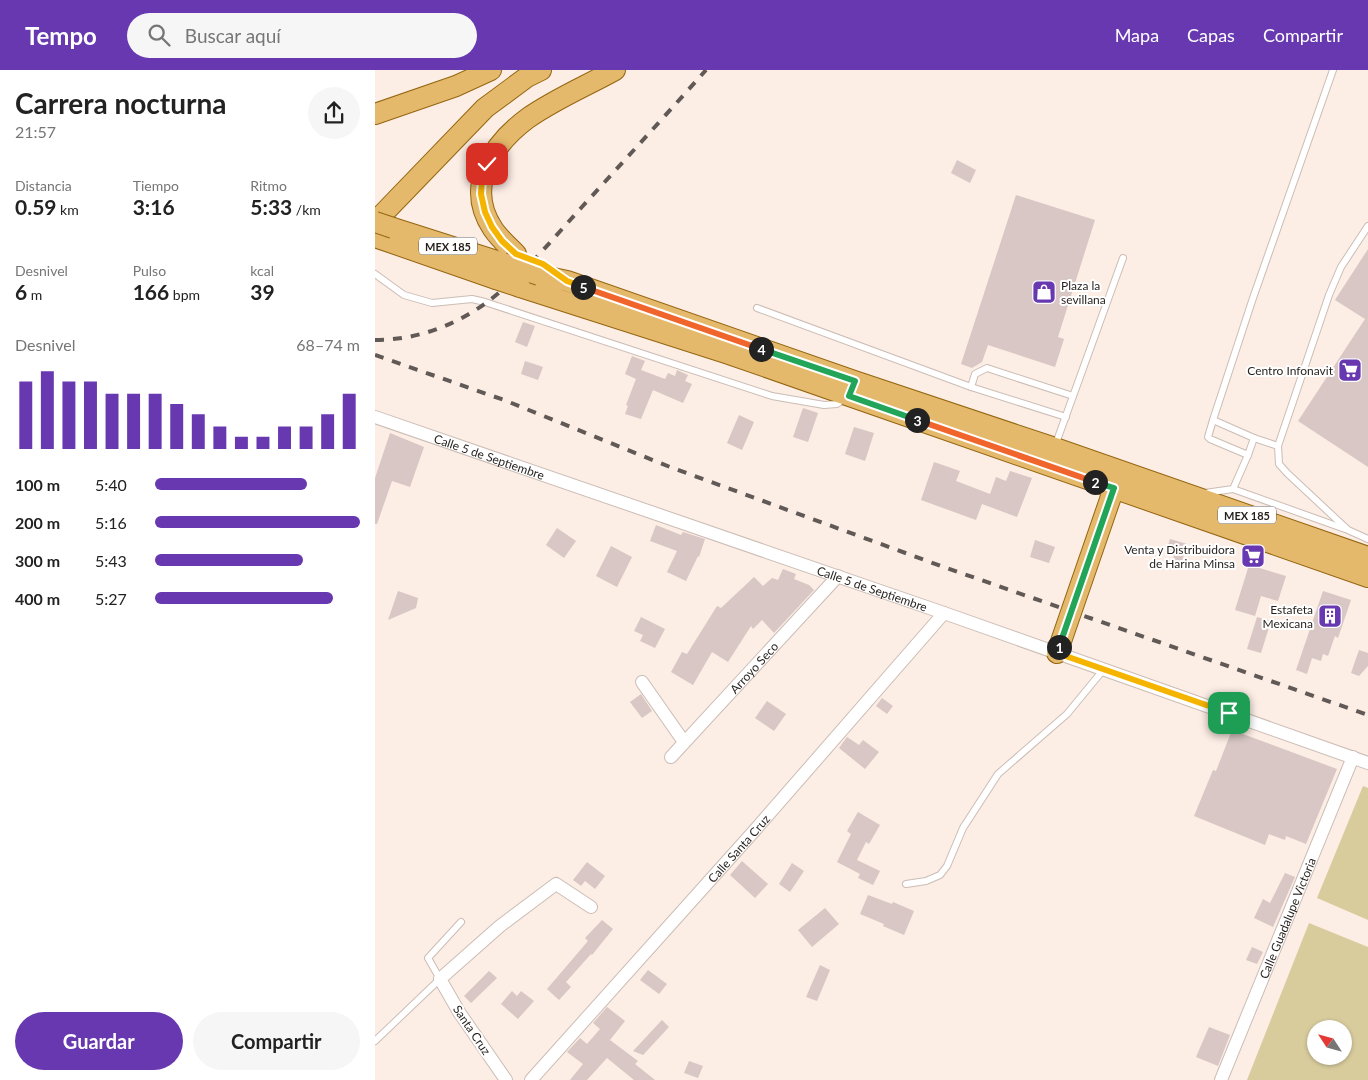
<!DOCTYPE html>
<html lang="es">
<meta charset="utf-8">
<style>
body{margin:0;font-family:Lato,sans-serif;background:#f6f6f6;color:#222;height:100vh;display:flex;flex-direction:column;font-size:19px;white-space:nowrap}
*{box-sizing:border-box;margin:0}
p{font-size:16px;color:#767676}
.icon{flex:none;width:28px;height:28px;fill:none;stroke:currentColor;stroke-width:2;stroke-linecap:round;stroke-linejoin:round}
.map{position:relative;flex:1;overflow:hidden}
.panel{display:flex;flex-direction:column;background:#fff;width:375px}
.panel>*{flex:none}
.needle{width:32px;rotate:306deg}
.fabs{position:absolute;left:932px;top:950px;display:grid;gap:10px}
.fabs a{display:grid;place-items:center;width:45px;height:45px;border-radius:50%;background:#fff;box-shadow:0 1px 4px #0004;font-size:25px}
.pin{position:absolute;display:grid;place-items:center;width:42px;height:42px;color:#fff;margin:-21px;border-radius:10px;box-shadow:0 2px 8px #0006}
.km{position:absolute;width:25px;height:25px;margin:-12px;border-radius:50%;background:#222;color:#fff;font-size:14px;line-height:25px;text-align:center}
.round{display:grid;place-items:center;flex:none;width:52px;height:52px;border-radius:26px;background:#f6f6f6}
.headline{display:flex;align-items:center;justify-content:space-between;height:85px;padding:0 15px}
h1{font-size:28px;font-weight:700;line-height:38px}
.figures{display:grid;grid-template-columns:repeat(3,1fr);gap:8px;height:85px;padding:5px 15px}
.figures div{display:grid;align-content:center}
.figures b{font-size:21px;font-weight:700}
.figures small{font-size:14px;font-weight:400}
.figures p{font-size:14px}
.chart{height:140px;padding:10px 15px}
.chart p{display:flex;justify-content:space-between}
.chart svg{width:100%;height:90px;margin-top:5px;stroke:#6738b0;stroke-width:6}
.cta{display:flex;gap:10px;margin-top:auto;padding:10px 15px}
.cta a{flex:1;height:58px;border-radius:30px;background:#6738b0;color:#fff;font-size:20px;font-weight:700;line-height:58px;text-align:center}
.cta a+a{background:#f6f6f6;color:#222}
ul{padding:0 15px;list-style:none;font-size:16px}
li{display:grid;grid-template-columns:80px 60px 1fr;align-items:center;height:38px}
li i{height:12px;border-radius:6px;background:#6738b0}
header{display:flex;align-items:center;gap:30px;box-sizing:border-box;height:70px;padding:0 25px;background:#6738b0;color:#fff}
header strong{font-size:24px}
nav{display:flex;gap:28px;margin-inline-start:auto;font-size:18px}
.search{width:350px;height:45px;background:#f6f6f6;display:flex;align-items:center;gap:12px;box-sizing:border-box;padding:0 18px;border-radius:28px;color:#767676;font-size:19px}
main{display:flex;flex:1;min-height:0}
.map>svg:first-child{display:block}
</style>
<header>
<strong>Tempo</strong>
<div class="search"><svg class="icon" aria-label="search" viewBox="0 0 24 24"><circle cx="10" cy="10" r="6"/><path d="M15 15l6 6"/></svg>Buscar aquí</div>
<nav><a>Mapa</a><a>Capas</a><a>Compartir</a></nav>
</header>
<main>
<section class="panel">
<div class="headline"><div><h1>Carrera nocturna</h1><p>21:57</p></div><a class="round"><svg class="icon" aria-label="share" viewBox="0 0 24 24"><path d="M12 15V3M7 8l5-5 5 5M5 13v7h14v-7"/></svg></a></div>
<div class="figures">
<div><p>Distancia</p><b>0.59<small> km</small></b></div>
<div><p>Tiempo</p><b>3:16</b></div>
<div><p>Ritmo</p><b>5:33<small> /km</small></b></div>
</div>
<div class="figures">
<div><p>Desnivel</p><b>6<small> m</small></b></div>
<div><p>Pulso</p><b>166<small> bpm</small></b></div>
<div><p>kcal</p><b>39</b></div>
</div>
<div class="chart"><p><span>Desnivel</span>68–74 m</p>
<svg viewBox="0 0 160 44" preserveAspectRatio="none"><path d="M5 44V11M15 44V6M25 44V11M35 44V11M45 44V17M55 44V17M65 44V17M75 44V22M85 44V27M95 44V33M105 44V38M115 44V38M125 44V33M135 44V33M145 44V27M155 44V17"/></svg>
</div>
<ul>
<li><b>100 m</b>5:40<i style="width:74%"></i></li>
<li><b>200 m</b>5:16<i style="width:100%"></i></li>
<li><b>300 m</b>5:43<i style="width:72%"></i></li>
<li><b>400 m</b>5:27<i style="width:87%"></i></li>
</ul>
<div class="cta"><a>Guardar</a><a>Compartir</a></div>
</section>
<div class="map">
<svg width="993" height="1010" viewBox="0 0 993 1010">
<rect width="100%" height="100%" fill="#fcede5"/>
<!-- green -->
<g fill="#d8cc9d" fill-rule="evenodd">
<polygon points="988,716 993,718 993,850 942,828"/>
<path d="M934 853 993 877V1010H872ZM941 959H969V986H941Z"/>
</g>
<!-- building -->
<g fill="#d8c7c4">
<polygon points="582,90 601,100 595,113 576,103"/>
<polygon points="641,125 720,150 683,267 689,269 680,297 613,275 607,292 597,298 586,294"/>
<polygon points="993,179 993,397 923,351 990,249 960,230"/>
<polygon points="148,252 160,256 152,277 140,272"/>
<polygon points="257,286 270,291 266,300 290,309 293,303 300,306 302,300 313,305 310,311 317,314 308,333 278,320 266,349 250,344 253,336 251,335 261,309 250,304"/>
<polygon points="150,291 168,297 163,310 146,304"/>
<polygon points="428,338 443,343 433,372 418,367"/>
<polygon points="364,345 379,352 367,380 352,373"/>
<polygon points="479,357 499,363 490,391 470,384"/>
<polygon points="15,363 49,377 35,417 17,411 2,454 0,454 0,408"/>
<polygon points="559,392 585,401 581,411 615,424 621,407 631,411 635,401 657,408 642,447 607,434 601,450 546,430"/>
<polygon points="281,455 306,465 308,462 330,469 324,487 323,486 311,511 292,502 302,481 275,471"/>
<polygon points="182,458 201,471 189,488 171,475"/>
<polygon points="795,469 812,474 805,498 796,495 800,482 792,479"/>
<polygon points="660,470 680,477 674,493 655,487"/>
<polygon points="236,476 257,487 242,517 221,506"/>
<polygon points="874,495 911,506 903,531 886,526 880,546 860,540"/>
<polygon points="408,499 421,504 419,509 434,515 439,520 399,563 387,550 378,559 376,556 353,592 337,582 318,615 296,602 307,582 312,584 342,536 346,538 379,507 388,516 397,508 403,510"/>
<polygon points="23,521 43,528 41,538 13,550"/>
<polygon points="948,521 976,530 963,568 960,566 953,586 948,584 946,591 937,588 932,604 921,600"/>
<polygon points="266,547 290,559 280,578 265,571 268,565 259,561"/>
<polygon points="882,547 896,551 886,583 872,579"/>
<polygon points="984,580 993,583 993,596 984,606 976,603"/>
<polygon points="266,624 277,641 267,648 255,632"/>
<polygon points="507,628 518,636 512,644 501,636"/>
<polygon points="392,631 411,644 399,661 380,648"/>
<polygon points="857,660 962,699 931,774 911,766 910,770 894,764 890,775 819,746 838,700 841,701"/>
<polygon points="472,667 484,675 488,670 504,682 490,699 464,678"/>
<polygon points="483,742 505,755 494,774 491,772 482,790 505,801 498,815 483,808 485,804 462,792 476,764 472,761"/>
<polygon points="367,791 393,814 380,828 355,805"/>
<polygon points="212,792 230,806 220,819 210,811 206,816 198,810"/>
<polygon points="417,793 429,801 415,822 404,814"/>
<polygon points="910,803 920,807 898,857 879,848 888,829 895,833"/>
<polygon points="493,825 517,834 518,832 539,841 529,865 508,856 509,854 485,844"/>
<polygon points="450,838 464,854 437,877 423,860"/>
<polygon points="227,850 238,859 217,885 216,884 191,912 196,917 184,930 172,919 213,871 210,868"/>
<polygon points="877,877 888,882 882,894 871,890"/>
<polygon points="445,895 455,900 442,931 431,927"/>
<polygon points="273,900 292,914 284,924 265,910"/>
<polygon points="114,901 122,908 96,933 89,926"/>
<polygon points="137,921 142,926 146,921 159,931 143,949 126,934"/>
<polygon points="232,937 250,951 235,970 263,991 260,994 280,1010 259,1010 232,988 212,1010 195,1010 208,994 192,982 205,968 212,974 225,959 218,953"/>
<polygon points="287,950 294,957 268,985 258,981"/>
<polygon points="834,957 855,965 843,996 821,987"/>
<polygon points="314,991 328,996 323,1008 309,1003"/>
</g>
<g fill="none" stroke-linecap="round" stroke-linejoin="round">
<!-- service casing -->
<g stroke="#cbbdb5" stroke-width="8">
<g id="service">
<polyline points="0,204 29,225 57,233 97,229 110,232 397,326 449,335 462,334 471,328"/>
<polyline points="382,238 596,317"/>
<polyline points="691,347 596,317 600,304 612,298 698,326"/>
<polyline points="838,350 833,367 835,369 873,385"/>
<polyline points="879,368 903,376 954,225 966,197 993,156"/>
<polyline points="680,376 748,188"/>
<polyline points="903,376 904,394 912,403 973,460 993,469"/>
<polyline points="858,419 970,459"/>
<polyline points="830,423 858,419 873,385 879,368 838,350 878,228 958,0"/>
<polyline points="531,814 551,811 565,805 572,796 588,758 623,704 692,644 729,599"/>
<polyline points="0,971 65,909 53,888 86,852"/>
</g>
</g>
<!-- minor casing -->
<g stroke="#cbbdb5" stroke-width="14">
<g id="minor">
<path id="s1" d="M0 347 569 543 993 693"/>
<polyline points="267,612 309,672"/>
<path id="s2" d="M296 687 463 506"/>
<polyline points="131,1010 84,942 65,909 125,856 181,814 216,837"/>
<path id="s3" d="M156 1010 380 760 569 543"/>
<path id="s4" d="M846 1010 978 687"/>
</g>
</g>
<!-- primary casing -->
<g stroke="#95650f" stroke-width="22">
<g id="primary">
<polyline points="0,44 81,16 116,0"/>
<polyline points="0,152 110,38 152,7 166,0"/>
<polyline points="18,158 128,193"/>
<polyline points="0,167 121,209"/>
<path d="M141 184C133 176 124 168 118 159 89 116 118 74 153 48 180 29 211 16 240 0"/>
<polyline points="164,205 192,211 479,311 680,378 993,487"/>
<polyline points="145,217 354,284 993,507"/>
<polyline points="682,583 739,418 747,408"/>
</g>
</g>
<!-- service -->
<use href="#service" stroke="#fff" stroke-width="6"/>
<!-- minor -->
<use href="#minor" stroke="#fff" stroke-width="12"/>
<!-- primary -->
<use href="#primary" stroke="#e4b96b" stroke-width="20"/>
<!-- rail -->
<g stroke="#615955" stroke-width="4" stroke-dasharray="9 9" stroke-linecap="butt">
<path d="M0 270C33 270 65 261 94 244 137 219 173 174 206 138 248 92 290 46 331 0"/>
<polyline points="0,285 129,330 295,397 566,496 993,645"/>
</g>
<!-- primary-bridge casing -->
<g stroke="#95650f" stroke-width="22" stroke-linecap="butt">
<g id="primary-bridge">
<polyline points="0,152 18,158"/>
<polyline points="128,193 164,205"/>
<polyline points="121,209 145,217"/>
</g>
</g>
<!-- primary-bridge -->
<use href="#primary-bridge" stroke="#e4b96b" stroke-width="20"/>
</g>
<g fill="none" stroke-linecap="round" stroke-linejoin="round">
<!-- split-1 casing -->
<g stroke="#fff" stroke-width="10">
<polyline id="split-1" points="684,577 682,583 854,643"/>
</g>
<!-- split-2 casing -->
<g stroke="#fff" stroke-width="10">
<polyline id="split-2" points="684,577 739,418 720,412"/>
</g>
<!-- split-3 casing -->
<g stroke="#fff" stroke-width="10">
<polyline id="split-3" points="542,350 720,412"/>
</g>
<!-- split-4 casing -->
<g stroke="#fff" stroke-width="10">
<polyline id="split-4" points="386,279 480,311 474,326 542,350"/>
</g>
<!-- split-5 casing -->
<g stroke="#fff" stroke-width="10">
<polyline id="split-5" points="208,217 386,279"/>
</g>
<!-- split-6 casing -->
<g stroke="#fff" stroke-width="10">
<polyline id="split-6" points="112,94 107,109 106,124 110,142 117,157 127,171 141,184 168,194 192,211 208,217"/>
</g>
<!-- split-1 -->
<use href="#split-1" stroke="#f5b400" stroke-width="6"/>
<!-- split-2 -->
<use href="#split-2" stroke="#22a559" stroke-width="6"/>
<!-- split-3 -->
<use href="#split-3" stroke="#f0652b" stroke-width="6"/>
<!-- split-4 -->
<use href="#split-4" stroke="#22a559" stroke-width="6"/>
<!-- split-5 -->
<use href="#split-5" stroke="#f0652b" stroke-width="6"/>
<!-- split-6 -->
<use href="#split-6" stroke="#f5b400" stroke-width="6"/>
</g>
<!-- icons -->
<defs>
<g id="shop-square" transform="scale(1.25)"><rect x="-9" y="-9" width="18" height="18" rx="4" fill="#6738b0" stroke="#fff"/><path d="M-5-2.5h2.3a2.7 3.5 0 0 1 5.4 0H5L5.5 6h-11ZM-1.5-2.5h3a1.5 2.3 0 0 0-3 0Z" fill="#fff"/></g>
<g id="supermarket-square" transform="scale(1.25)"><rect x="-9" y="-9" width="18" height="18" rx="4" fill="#6738b0" stroke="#fff"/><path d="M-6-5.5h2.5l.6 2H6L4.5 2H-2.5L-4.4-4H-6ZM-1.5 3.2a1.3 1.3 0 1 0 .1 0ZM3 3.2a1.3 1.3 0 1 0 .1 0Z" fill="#fff"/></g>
<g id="building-square" transform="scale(1.25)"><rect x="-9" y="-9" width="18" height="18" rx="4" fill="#6738b0" stroke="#fff"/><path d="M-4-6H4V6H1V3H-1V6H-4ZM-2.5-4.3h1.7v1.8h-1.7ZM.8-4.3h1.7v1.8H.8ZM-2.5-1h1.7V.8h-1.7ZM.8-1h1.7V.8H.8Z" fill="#fff"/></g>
</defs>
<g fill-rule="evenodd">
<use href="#shop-square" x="669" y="222"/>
<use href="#supermarket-square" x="975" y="300"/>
<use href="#supermarket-square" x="878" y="486"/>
<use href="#building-square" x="955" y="546"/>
</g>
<g text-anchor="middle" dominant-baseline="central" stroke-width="4" stroke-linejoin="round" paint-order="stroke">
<!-- shield labels -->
<g fill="#fff" stroke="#666260" stroke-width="1">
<rect x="44" y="167.5" width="58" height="17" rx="4"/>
<rect x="843" y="436.5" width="58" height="17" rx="4"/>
</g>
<g font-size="11" font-weight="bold" fill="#241f1c">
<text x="73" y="176">MEX 185</text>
<text x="872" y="445">MEX 185</text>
</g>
<!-- poi labels -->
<g font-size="12" fill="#241f1c" stroke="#fff" text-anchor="end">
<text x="686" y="215" text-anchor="start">Plaza la<tspan x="686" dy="14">sevillana</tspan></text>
<text x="958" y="300">Centro Infonavit</text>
<text x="860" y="479">Venta y Distribuidora<tspan x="860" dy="14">de Harina Minsa</tspan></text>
<text x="938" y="539">Estafeta<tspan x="938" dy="14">Mexicana</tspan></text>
</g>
<!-- street labels -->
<g font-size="12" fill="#241f1c" stroke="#fff">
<text stroke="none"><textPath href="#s1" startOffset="121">Calle 5 de Septiembre</textPath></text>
<text stroke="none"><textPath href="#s1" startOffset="526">Calle 5 de Septiembre</textPath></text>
<text stroke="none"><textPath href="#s2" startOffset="122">Arroyo Seco</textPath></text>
<text stroke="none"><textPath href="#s3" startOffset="311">Calle Santa Cruz</textPath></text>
<text stroke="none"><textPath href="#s4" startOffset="175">Calle Guadalupe Victoria</textPath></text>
<text transform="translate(97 960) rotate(56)">Santa Cruz</text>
</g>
</g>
</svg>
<div class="fabs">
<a><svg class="needle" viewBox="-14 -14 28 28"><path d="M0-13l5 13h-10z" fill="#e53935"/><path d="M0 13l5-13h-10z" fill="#767676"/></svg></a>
</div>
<div class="pin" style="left:854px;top:643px;background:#1e9e55"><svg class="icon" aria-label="arrive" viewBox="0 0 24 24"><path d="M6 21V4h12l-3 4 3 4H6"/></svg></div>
<div class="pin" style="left:112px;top:94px;background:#d93025"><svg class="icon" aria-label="check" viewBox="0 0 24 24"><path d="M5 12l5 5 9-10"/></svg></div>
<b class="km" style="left:684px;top:577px">1</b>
<b class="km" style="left:720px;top:412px">2</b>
<b class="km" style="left:542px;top:350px">3</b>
<b class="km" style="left:386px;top:279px">4</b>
<b class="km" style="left:208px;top:217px">5</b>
</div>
</main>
